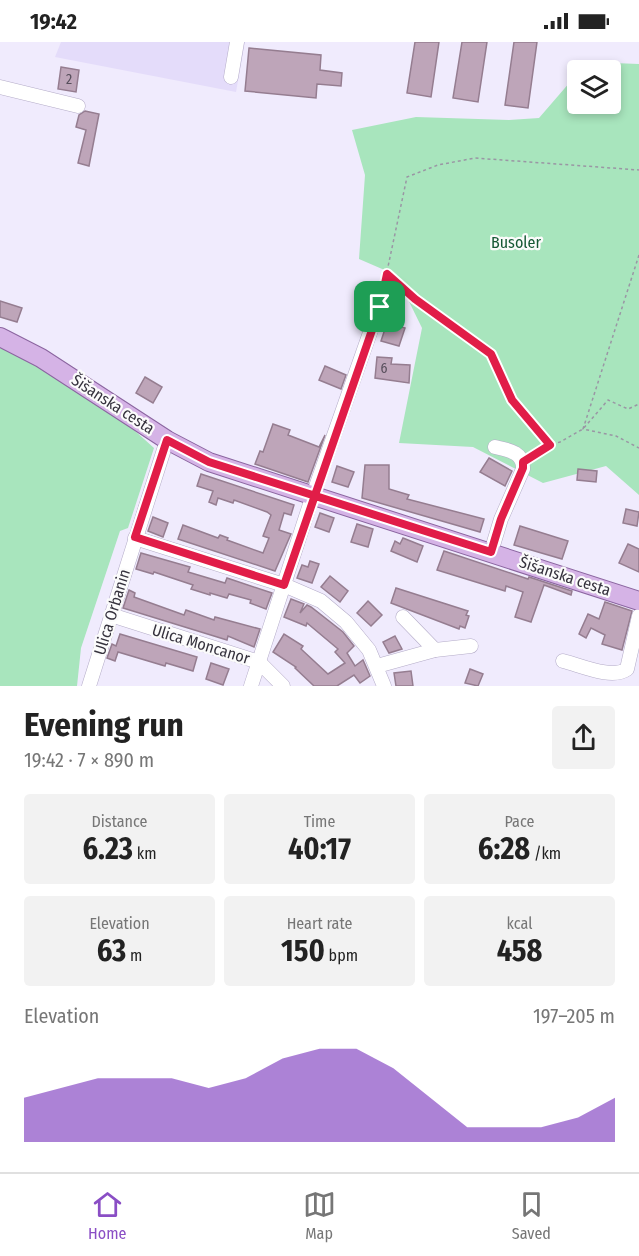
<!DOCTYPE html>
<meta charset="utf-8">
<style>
body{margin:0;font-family:"Fira Sans Condensed",sans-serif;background:#f2f2f2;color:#222;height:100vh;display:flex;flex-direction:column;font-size:22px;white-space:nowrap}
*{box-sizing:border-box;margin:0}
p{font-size:20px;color:#767676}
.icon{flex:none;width:33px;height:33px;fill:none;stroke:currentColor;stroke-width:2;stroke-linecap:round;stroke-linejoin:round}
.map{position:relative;height:644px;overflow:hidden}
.sheet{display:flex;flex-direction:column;background:#fff;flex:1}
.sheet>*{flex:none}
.controls{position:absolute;left:567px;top:18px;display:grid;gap:12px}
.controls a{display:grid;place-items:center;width:54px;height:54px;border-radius:6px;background:#fff;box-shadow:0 3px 9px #0003;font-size:30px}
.pin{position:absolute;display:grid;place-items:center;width:51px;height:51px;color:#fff;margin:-26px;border-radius:12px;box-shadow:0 3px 9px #0006}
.round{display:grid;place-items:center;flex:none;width:63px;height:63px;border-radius:6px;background:#f2f2f2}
.overview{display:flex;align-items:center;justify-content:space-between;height:102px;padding:0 24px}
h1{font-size:33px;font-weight:700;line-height:45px}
.metrics{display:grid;grid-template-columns:repeat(3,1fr);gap:9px;height:102px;padding:6px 24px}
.metrics div{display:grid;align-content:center;border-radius:6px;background:#f2f2f2;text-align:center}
.metrics b{font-size:30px;font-weight:700}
.metrics small{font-size:16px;font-weight:400}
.metrics p{font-size:16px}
.chart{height:168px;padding:12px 24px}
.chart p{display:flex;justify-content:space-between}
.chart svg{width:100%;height:108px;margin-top:6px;fill:#8a4ec5;opacity:.7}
.status{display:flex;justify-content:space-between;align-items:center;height:42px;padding:0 30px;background:#fff;direction:ltr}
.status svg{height:16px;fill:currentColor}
.tabs{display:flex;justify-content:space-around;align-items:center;height:84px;border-top:2px solid #e0e0e0;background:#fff;font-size:16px;color:#767676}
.tabs a{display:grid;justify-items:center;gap:3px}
.tabs .selected{color:#8a4ec5}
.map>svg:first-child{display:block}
</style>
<div class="status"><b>19:42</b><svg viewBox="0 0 49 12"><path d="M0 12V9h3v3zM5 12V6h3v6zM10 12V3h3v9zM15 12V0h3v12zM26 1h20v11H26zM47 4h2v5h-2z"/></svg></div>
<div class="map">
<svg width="639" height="644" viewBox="0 0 639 644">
<rect width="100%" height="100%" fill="#f0ebfd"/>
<!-- built -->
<polygon fill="#e4dcfa" points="61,0 245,0 236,50 55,15"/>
<!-- green -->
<g fill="#a8e5bd">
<polygon points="588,20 639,22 639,453 606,424 543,441 473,405 399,401 422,286 396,233 359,217 365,133 352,88 416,75 509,78 539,76 577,32 578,62 610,62 610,28 581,28"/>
<polygon points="0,306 24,313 134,388 154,406 128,486 120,489 81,606 77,644 0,644"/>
</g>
<!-- building -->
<g fill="#bea5b9" stroke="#957d90" stroke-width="1.5">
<polygon points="415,0 439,0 431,55 407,51"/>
<polygon points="462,0 487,0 478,60 453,56"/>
<polygon points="514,0 537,0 528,66 505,63"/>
<polygon points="249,6 321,13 320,28 342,31 341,44 317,42 316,56 245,49"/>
<polygon points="61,25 79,28 76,50 58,47"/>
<polygon points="85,69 99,72 89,124 78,121 86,88 76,85 79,73"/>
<polygon points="0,259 22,266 17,280 0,275"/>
<polygon points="387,281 405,286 399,304 381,299"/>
<polygon points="377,315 392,316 391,322 410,323 409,341 375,336"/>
<polygon points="325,324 346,333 341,347 319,338"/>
<polygon points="145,335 162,345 153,361 136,351"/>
<polygon points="273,382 290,388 288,393 319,405 325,393 308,440 255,422 260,409 263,410"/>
<polygon points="489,416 512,429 505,444 480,430"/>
<polygon points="365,423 389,423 389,447 409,453 407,457 484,477 480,490 362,456"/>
<polygon points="337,424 354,430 348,445 332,440"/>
<polygon points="578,427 597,429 596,440 577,438"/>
<polygon points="201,432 294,463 291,473 284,471 279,488 291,492 275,529 178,497 183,483 218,496 220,493 228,496 227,498 263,511 269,496 263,494 271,473 267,470 234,458 233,461 218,456 216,463 209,460 213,449 197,444"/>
<polygon points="626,467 639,470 637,484 623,481"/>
<polygon points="320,471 334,476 329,490 315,485"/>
<polygon points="153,475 168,481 163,495 148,489"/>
<polygon points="357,482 373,487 368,505 351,500"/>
<polygon points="520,484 568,499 562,517 514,503"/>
<polygon points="403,496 423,504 417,520 391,509 395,499 400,502"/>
<polygon points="628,502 639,507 639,530 619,521"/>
<polygon points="444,509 528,537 529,535 572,549 571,553 544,543 531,580 515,575 523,550 506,544 505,549 437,528"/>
<polygon points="141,511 190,525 188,530 225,541 227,536 272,551 266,567 250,561 251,558 229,552 227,556 210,551 210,553 191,547 193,543 154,530 153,532 136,527"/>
<polygon points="310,519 319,522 312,541 297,536 302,523 308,525"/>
<polygon points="330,534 348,549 340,560 321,545"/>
<polygon points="396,546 468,569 466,573 469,574 465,586 460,584 459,587 391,561"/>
<polygon points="129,548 135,551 134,555 184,573 186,568 214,578 215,575 260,587 254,605 228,594 227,598 123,566"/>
<polygon points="291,557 304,562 300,571 307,563 311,565 343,590 354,604 347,611 355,624 363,618 370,634 360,641 354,633 337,644 314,644 295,626 296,625 273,610 284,592 303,604 301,607 328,632 345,621 335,610 338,607 307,581 306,584 284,575"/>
<polygon points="368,559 382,573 371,584 357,571"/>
<polygon points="605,560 632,569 622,608 602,602 605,593 591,586 586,596 579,592 588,572 599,577"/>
<polygon points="120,592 197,615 193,629 166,621 165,624 118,610 115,619 107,616 112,602 116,604"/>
<polygon points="395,594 402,607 389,611 383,600"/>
<polygon points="211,621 229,627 223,643 206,637"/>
<polygon points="470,627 483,632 478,644 465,641"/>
<polygon points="411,629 413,644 396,644 394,631"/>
</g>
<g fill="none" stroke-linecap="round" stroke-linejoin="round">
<!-- minor casing -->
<g stroke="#b4acc8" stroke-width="15">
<g id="minor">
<polyline points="231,35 237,0"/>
<polyline points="0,45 78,64"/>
<polyline points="135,496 284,543 321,559 346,580 369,608 384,644"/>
<path d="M491 510 501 477 523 427C524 410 508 408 495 405"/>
<polyline points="111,573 259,620 283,644"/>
<polyline points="403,575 435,608"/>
<path d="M563 619C580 623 612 638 627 627L639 574"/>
<polyline points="377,624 435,608 471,604"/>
<polyline points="89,644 167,398"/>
<polyline points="251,644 313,453 379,265"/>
</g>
</g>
<!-- major casing -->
<g stroke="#8b65a0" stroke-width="20">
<polyline id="major" points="0,295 41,316 167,398 209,420 639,559"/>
</g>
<!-- path -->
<g stroke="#9a96a4" stroke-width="1.5" stroke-dasharray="3 3" stroke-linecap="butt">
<polyline points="639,213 583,387 616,394 639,406"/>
<polyline points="388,233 415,257 491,312 512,358 550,403"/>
<polyline points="382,253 407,135 438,123 475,116 639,128"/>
<polyline points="532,415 550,403 560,400 583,387 608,358 628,367 639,362"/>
</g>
<!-- minor -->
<use href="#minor" stroke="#fff" stroke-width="14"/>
<!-- major -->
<use href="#major" stroke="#d5b3e6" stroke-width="18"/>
</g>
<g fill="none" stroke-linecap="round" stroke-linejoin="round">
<!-- route casing -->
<g stroke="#fff" stroke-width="12">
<polyline id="route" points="380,265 284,543 135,495 167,398 209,420 491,510 501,477 523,426 523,420 550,403 512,358 491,312 415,257 387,232 380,265"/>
</g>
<!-- route -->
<use href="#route" stroke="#e11d48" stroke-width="8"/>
</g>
<g text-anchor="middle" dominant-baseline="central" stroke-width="4.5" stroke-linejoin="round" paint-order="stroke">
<!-- number labels -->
<g font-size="14" fill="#574f5c">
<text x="69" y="37">2</text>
<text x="384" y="326">6</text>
</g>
<!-- park labels -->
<g font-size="16" fill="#165935" stroke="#fbfbfb">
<text x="516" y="200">Busoler</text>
</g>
<!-- street labels -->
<g font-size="16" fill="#35323d" stroke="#fbfbfb">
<text transform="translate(113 362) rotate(33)">Šišanska cesta</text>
<text transform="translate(565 534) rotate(18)">Šišanska cesta</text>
<text transform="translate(112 570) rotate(-73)">Ulica Orbanin</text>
<text transform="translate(201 602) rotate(17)">Ulica Moncanor</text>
</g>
</g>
</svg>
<div class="controls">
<a><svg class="icon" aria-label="layers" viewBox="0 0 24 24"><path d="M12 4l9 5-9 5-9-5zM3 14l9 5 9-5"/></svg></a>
</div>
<div class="pin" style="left:380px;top:265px;background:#1e9e55"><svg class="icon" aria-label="arrive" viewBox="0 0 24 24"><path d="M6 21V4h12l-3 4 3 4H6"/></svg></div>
</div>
<section class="sheet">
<div class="overview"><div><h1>Evening run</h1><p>19:42 · 7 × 890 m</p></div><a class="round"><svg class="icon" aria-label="share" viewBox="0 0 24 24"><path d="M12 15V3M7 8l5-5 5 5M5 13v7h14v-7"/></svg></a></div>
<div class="metrics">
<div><p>Distance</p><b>6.23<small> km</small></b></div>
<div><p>Time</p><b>40:17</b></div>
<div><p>Pace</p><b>6:28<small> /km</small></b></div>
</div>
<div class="metrics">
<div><p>Elevation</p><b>63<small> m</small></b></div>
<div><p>Heart rate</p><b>150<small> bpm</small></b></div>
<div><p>kcal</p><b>458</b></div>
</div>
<div class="chart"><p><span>Elevation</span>197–205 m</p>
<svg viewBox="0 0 160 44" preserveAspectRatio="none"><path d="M0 44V26L10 22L20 18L30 18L40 18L50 22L60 18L70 10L80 6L90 6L100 14L110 26L120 38L130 38L140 38L150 34L160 26V44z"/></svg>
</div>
</section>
<nav class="tabs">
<a class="selected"><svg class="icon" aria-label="home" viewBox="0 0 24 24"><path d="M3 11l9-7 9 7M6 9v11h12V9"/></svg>Home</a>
<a><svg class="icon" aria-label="map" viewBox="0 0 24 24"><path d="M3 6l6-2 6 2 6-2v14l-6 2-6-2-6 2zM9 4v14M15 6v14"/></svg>Map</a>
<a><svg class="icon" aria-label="saved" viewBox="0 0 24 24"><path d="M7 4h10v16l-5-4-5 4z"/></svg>Saved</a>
</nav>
